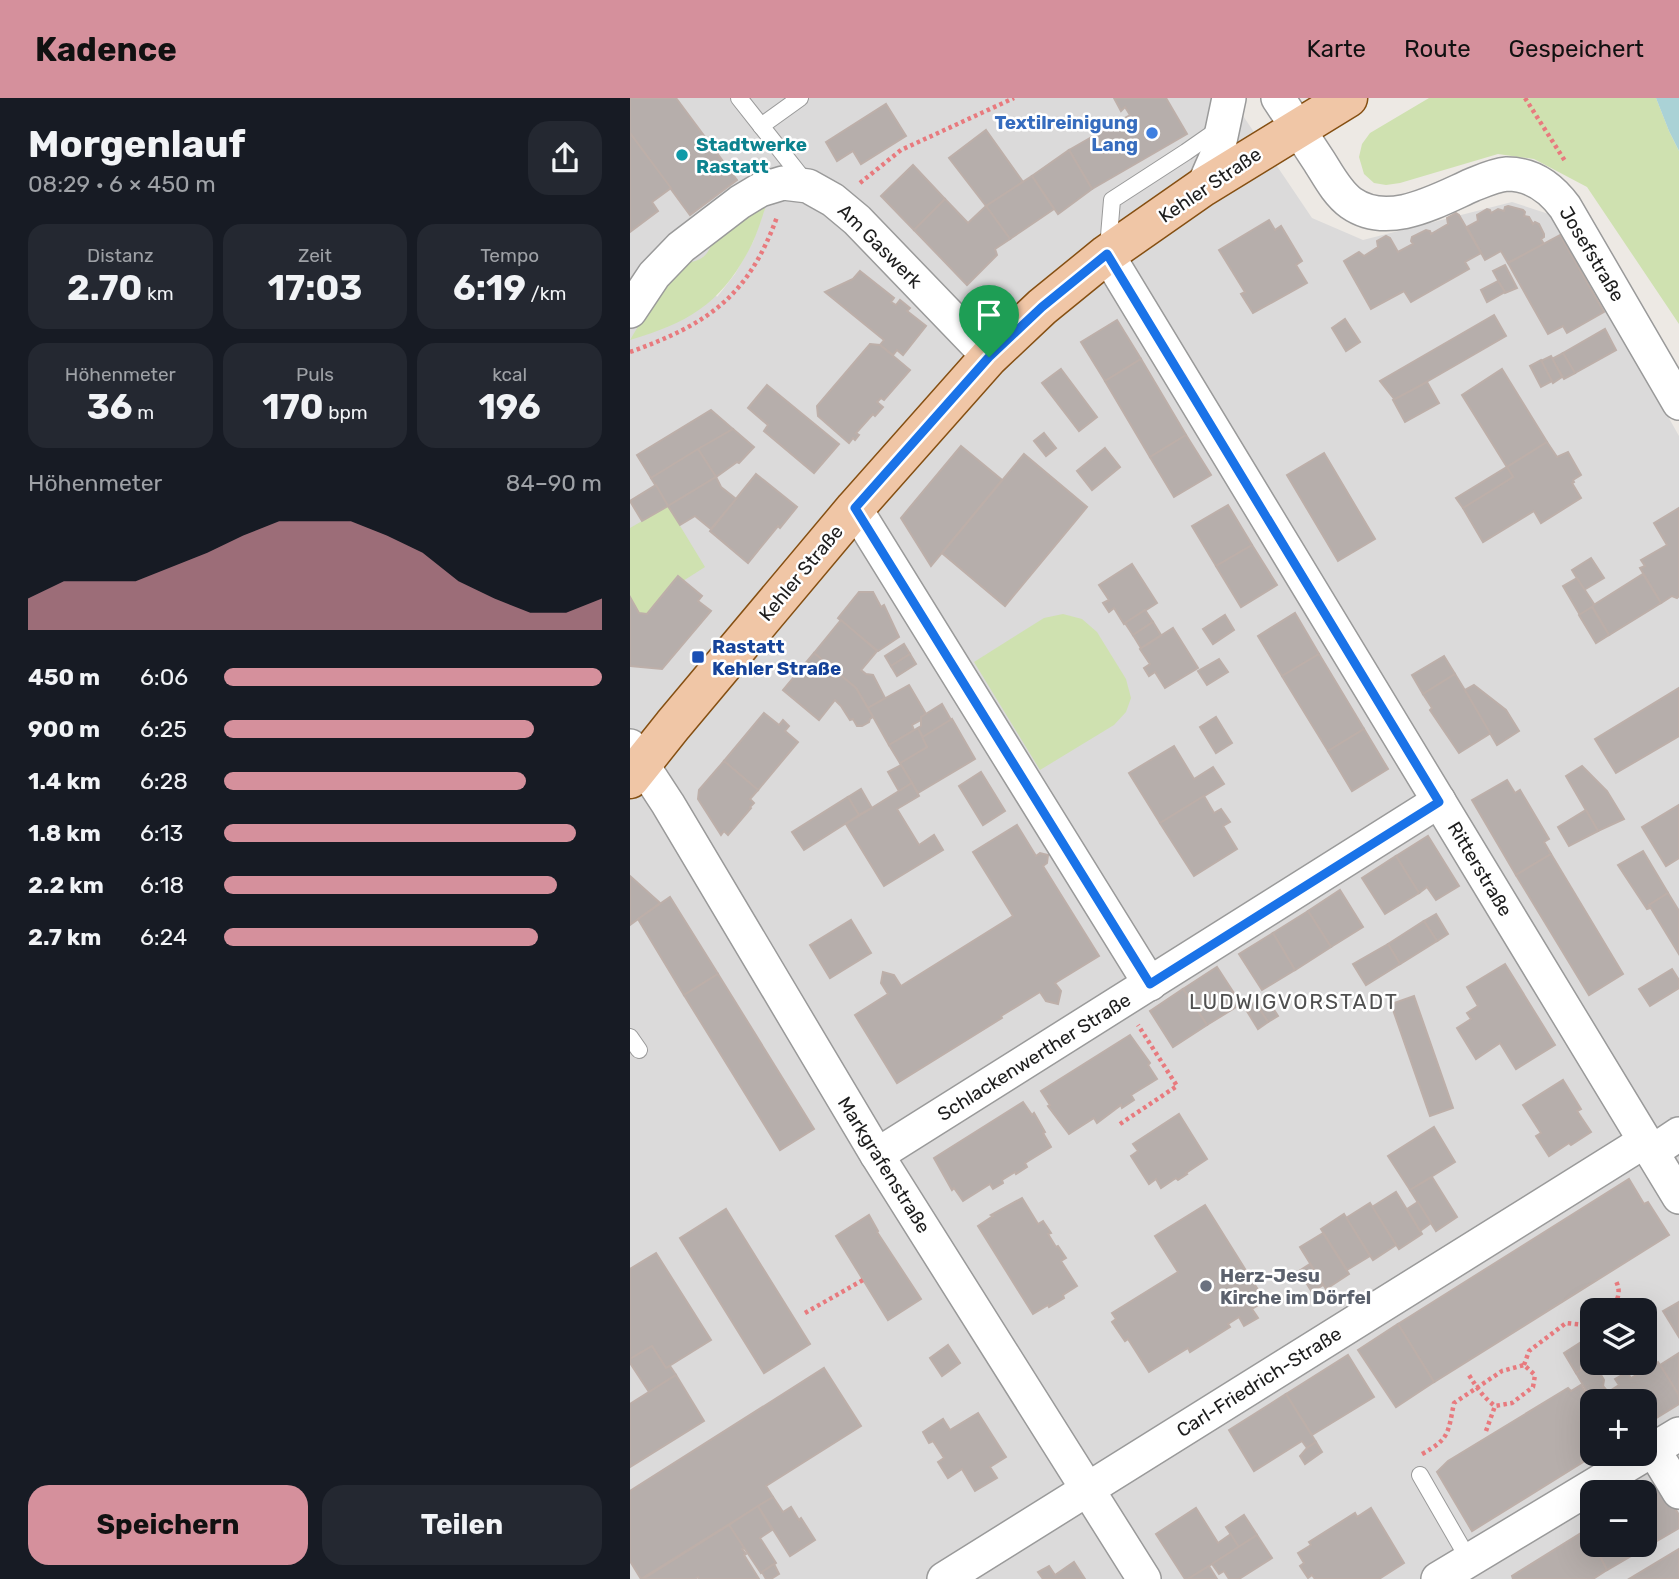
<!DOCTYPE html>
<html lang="de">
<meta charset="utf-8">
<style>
body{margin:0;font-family:Rubik,sans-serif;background:#242831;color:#f1f3f6;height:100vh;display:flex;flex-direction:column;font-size:26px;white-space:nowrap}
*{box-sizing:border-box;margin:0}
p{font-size:23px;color:#9ea1a6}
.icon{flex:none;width:38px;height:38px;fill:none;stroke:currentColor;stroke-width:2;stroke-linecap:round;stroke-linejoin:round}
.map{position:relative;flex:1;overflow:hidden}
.panel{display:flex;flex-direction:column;background:#171b24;width:630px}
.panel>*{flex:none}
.fabs{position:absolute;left:950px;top:1200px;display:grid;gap:14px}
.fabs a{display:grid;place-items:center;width:77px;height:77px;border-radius:14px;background:#171b24;box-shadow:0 7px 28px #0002;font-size:35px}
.pin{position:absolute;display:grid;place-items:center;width:60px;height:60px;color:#fff;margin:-72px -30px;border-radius:50% 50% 50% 0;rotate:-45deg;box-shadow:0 0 7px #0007}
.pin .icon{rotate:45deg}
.round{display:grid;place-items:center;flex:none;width:74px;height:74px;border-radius:21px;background:#242831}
.overview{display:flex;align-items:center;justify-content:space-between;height:119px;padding:0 28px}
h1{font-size:38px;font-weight:700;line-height:52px}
.metrics{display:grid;grid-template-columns:repeat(3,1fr);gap:10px;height:119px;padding:7px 28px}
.metrics div{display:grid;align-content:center;border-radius:18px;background:#242831;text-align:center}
.metrics b{font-size:35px;font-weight:700}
.metrics small{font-size:19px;font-weight:400}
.metrics p{font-size:19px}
.chart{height:196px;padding:14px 28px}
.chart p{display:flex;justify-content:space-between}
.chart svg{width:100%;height:126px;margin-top:7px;fill:#d5909c;opacity:.7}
.primary-button{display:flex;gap:14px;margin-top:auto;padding:14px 28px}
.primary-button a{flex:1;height:80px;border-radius:21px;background:#d5909c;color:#111;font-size:28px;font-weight:700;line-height:80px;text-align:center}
.primary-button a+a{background:#242831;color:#f1f3f6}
ul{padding:0 28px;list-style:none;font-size:23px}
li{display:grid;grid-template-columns:112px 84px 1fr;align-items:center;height:52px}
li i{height:18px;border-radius:9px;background:#d5909c}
header{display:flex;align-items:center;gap:42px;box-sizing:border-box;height:98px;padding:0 35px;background:#d5909c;color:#111}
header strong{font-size:33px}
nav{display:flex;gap:38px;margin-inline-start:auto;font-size:24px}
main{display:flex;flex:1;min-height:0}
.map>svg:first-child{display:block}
</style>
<header>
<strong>Kadence</strong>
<nav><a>Karte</a><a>Route</a><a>Gespeichert</a></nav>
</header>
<main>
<section class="panel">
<div class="overview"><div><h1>Morgenlauf</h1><p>08:29 · 6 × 450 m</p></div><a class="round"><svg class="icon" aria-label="share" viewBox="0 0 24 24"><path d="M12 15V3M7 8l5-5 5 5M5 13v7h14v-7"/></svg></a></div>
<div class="metrics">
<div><p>Distanz</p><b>2.70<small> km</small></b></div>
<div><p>Zeit</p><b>17:03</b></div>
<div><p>Tempo</p><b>6:19<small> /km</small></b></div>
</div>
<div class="metrics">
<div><p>Höhenmeter</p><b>36<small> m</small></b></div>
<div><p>Puls</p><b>170<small> bpm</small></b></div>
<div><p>kcal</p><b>196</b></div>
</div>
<div class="chart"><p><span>Höhenmeter</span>84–90 m</p>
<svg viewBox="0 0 160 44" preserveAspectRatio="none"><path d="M0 44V33L10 27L20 27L30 27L40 22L50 17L60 11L70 6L80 6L90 6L100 11L110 17L120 27L130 33L140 38L150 38L160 33V44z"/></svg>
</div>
<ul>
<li><b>450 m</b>6:06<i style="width:100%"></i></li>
<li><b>900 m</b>6:25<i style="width:82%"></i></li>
<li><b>1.4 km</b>6:28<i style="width:80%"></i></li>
<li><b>1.8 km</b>6:13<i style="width:93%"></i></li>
<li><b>2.2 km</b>6:18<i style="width:88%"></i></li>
<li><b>2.7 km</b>6:24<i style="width:83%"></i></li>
</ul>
<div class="primary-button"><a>Speichern</a><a>Teilen</a></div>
</section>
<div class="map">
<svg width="1049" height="1481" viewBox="0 0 1049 1481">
<rect width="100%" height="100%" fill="#ede9e4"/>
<!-- residential -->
<path fill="#dbdada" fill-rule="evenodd" d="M0 0H601L682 120 733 142 882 104 925 118 1049 338V1481H0ZM136 106 123 144 105 176 87 199 67 165ZM962 1213H1015V1265H962ZM962 1304H1015V1356H962ZM962 1395H1015V1447H962Z"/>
<!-- grass -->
<g fill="#cfe1b0">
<polygon points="799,0 1026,0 1039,33 1049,53 1049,226 957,89 904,61 868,56 770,85 756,87 744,85 734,76 729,59 732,46 740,35"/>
<path d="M137 105C132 119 128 133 122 146 93 204 61 224 0 242L45 166C70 164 78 162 85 136Z"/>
<polygon points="38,408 75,469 53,483 47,478 17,516 9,515 0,499 0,430"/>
<polygon points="433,516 452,521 467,534 496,581 501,600 496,614 484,627 410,672 344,564 414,520"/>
</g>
<!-- water -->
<polygon fill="#aad2d6" points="1026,0 1049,0 1049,53 1039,33"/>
<!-- building -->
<g fill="#b6aeab" stroke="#bdafa9" stroke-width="2">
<polygon points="0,0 46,0 107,82 60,117 0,35"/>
<polygon points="484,0 536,0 557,36 462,91 439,52 500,17 495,9 491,13"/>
<polygon points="256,6 276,38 231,66 223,53 207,63 196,44"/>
<polygon points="356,32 393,84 356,108 319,60"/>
<polygon points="0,35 41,90 22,104 28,113 0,134"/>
<polygon points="439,52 462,91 428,116 402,78"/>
<polygon points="283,67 315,101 284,132 251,98"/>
<polygon points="402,78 424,111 380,141 356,108"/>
<polygon points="315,101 338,125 356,108 380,141 365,151 367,157 337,187 284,132"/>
<polygon points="878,108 893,112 895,114 894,118 899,119 903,126 905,124 909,126 914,136 914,139 911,141 914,146 878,165 871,153 855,162 837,129 848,123 847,117 857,111 860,112 861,115 868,111 874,113 875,109"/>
<polygon points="826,115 829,117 851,155 835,164 839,171 781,204 774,193 741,211 714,163 729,154 734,158 748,149 747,143 756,138 760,140 768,154 783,146 781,143 782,139 796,132 800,133 801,136 818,126 817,120"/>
<polygon points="639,122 645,132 651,128 672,163 666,167 677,185 623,215 611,196 615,194 589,152"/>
<polygon points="930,137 974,214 937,235 933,228 918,236 878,165"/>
<polygon points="875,167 887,190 875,195 863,173"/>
<polygon points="230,173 264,200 261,204 266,207 270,202 280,210 277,213 296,228 273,257 267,252 263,257 250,247 254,242 195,194 223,181"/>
<polygon points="868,183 875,194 857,204 851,192"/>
<polygon points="864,217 876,238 765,302 750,283"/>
<polygon points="715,221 730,244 716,253 702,230"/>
<polygon points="487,222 511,261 475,283 451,244"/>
<polygon points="975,231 986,252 945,275 933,255"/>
<polygon points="240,246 250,247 280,272 254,302 251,300 247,304 253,309 245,318 243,316 226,335 229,337 225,342 223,340 219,345 188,318 187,308"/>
<polygon points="933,255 945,275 934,281 922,261"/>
<polygon points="921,258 932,279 923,285 911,263"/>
<polygon points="511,261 556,337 520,359 475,283"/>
<polygon points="911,262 922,283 911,289 900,268"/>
<polygon points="431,271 467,319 449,333 412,285"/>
<polygon points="872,271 917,344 877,369 832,297"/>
<polygon points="797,284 809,305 775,324 763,302"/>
<polygon points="137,287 209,346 184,375 134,333 138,327 118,310"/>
<polygon points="81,312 103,331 21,380 7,357"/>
<polygon points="103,331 124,349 109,365 107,364 86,379 68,351"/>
<polygon points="414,335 426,350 416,358 404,343"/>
<polygon points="556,337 581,377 544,399 520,359"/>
<polygon points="917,344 927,359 938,354 951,377 943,382 944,384 942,385 951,400 911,425 904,413 853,444 833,410 883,379 877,369"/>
<polygon points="331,348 372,382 301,468 271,420"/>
<polygon points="475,350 490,369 462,392 447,373"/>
<polygon points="68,351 86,379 38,408 21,380"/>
<polygon points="694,355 745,441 708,463 657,377"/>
<polygon points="394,356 457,409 375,508 312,455"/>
<polygon points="877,369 883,379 833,410 826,400"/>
<polygon points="126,376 167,409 150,430 148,428 118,465 80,433"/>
<polygon points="86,379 91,389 106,401 81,431 65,418 50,427 38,408"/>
<polygon points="26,387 38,408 12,423 0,403"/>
<polygon points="598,407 622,447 586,468 562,428"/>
<polygon points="1049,410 1049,498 1047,500 1042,498 1031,505 1010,470 1015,468 1011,462 1037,447 1024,425"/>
<polygon points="622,447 647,487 611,509 586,468"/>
<polygon points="961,460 974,480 954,492 942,472"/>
<polygon points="502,466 527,505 494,526 484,510 479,514 473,505 479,502 469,487"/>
<polygon points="1013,476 1031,505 979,537 962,508"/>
<polygon points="48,478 72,498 68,503 81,513 32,571 0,568 0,499 9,515 17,516"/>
<polygon points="947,480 964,506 962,509 950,517 933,488"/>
<polygon points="229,494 243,494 251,509 254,507 269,539 248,553 208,520"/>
<polygon points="962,509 979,537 966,545 949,517"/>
<polygon points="515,512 523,524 503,537 495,525"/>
<polygon points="665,515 689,556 652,578 628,538"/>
<polygon points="595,517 604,532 583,546 573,531"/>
<polygon points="211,522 247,553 231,572 236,576 243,577 255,600 238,610 226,590 184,555"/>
<polygon points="523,524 531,537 511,550 503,537"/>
<polygon points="543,530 568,570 535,590 525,574 519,578 514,570 520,566 510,551"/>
<polygon points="274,546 280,556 261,568 255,558"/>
<polygon points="184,555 226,590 243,619 240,621 239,624 232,628 227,628 223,621 220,622 211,608 205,602 189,622 153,592"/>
<polygon points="280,556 286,566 267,578 261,568"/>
<polygon points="689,556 734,631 698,653 652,578"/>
<polygon points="814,558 825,576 793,596 782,577"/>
<polygon points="589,561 598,574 577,587 568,573"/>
<polygon points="825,576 861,635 829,655 800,612 802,610 793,596"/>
<polygon points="279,587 296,616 291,619 291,622 282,627 284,632 259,647 238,610"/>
<polygon points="844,587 876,612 889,633 867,647 835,592"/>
<polygon points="1049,590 1049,638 986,675 965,641"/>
<polygon points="312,606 321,622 293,639 288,630 291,628 291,619"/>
<polygon points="134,615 149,627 153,622 159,628 155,633 168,644 128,692 94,663"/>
<polygon points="586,619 602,645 586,655 570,629"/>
<polygon points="322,621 345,661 288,695 270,665 297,649 291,640"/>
<polygon points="288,630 297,649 270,665 259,647"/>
<polygon points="734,631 758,671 722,693 698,653"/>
<polygon points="544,648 564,681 583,669 594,686 530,725 499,675"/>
<polygon points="94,663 128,692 120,701 124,705 120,709 121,710 98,737 94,733 91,737 68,701 69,692"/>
<polygon points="271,667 282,685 269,693 258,674"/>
<polygon points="952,668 977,693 994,721 968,733 936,678"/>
<polygon points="351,674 375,713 353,727 329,688"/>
<polygon points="877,682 885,695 890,692 919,741 914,744 921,756 886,777 842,702"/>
<polygon points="282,685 289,698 267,711 289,747 304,737 313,752 254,788 216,726"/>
<polygon points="231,691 242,710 229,717 218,699"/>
<polygon points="574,698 584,715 591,711 600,724 593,728 607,751 564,778 530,725"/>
<polygon points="218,699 229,717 174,752 162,734"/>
<polygon points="1049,707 1049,760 1036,768 1012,729"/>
<polygon points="956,712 968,733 939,748 928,729"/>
<polygon points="387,727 406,758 410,755 418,757 417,765 413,768 469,858 425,885 431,893 428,906 416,903 410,894 371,918 372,920 267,985 225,917 258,896 251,885 253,874 264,877 271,888 383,818 343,754"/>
<polygon points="798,738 829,788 806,802 797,789 789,795 766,758"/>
<polygon points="1013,753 1038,795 1019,807 1020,810 1017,811 988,767"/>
<polygon points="921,756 993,876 959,897 886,777"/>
<polygon points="766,758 789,795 755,816 732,780"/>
<polygon points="0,778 30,805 0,827"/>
<polygon points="710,792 733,829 701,849 678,813"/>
<polygon points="1038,795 1049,813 1049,856 1019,807"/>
<polygon points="40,799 88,876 54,897 8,821"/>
<polygon points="678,813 701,849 665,872 643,835"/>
<polygon points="806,816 818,836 807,843 794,823"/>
<polygon points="221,822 241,855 200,880 180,847"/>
<polygon points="794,823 807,843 770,866 758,846"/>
<polygon points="643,835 665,872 632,892 609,856"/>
<polygon points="758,846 770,866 736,887 723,866"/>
<polygon points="875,866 925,947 886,971 870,945 846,961 827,930 841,921 837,915 848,908 837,889"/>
<polygon points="587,869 611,906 577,927 553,891"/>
<polygon points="1042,871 1049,882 1049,890 1020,908 1009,891"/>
<polygon points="88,876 184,1031 150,1052 54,897"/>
<polygon points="553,891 577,927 543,949 520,913"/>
<polygon points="635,898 648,918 638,924 625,904"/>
<polygon points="784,898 823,1010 800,1018 761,906"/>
<polygon points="625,904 638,924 628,931 615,910"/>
<polygon points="500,937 520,965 518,967 527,981 501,997 504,1002 492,1010 491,1007 467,1025 464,1020 439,1036 418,1008 420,1007 411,993"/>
<polygon points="933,982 951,1011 947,1013 961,1034 941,1047 939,1045 919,1058 906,1038 911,1035 893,1007"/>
<polygon points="393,1004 402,1017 404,1015 415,1034 413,1035 421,1049 395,1065 397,1069 386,1076 385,1074 372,1082 373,1085 363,1091 360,1086 333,1103 324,1090 322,1092 304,1060"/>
<polygon points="549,1016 577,1061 556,1075 557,1076 548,1082 546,1080 531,1090 526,1081 519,1086 501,1058 508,1053 503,1046"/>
<polygon points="804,1029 825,1064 780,1092 758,1058"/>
<polygon points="802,1079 827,1119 806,1133 780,1092"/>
<polygon points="999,1081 1014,1106 1018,1104 1039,1137 804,1284 768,1226"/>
<polygon points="766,1094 792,1136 769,1151 742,1109"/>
<polygon points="392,1100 408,1126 413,1123 421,1135 418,1136 426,1149 428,1148 436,1160 431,1163 447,1188 433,1197 434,1200 419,1209 418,1207 403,1216 348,1128 363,1118 361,1117"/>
<polygon points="788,1104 801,1125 790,1133 777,1111"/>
<polygon points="740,1105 766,1147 743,1162 716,1120"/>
<polygon points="575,1107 635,1203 622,1211 628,1220 614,1228 609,1219 598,1226 600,1229 560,1254 558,1250 519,1274 498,1241 495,1243 482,1224 486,1221 482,1215 548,1174 525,1138"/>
<polygon points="96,1111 180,1246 134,1275 50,1140"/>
<polygon points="714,1116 740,1158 717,1172 691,1131"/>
<polygon points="239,1117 248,1133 247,1134 291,1201 258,1222 206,1138"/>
<polygon points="693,1135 719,1176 696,1191 670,1149"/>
<polygon points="26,1155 81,1242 36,1270 22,1248 0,1261 0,1171"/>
<polygon points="680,1166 693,1187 682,1194 669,1173"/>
<polygon points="1049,1204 1049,1239 1033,1213"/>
<polygon points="768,1226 804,1284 766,1309 728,1252"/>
<polygon points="962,1237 962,1265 946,1275 934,1255"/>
<polygon points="318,1247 330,1265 312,1278 300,1260"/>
<polygon points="22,1248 36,1270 40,1268 46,1277 19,1294 0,1265 0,1261"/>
<polygon points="1049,1255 1049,1297 1030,1267"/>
<polygon points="718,1257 744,1299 682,1337 656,1296"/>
<polygon points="1028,1264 1049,1297 1049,1306 1015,1327 1015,1304 963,1304 946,1275 964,1265 974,1282 973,1288 978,1294 989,1287 985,1281 997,1274 1001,1280"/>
<polygon points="194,1270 231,1328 136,1388 143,1399 11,1481 0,1463 0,1393"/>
<polygon points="46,1277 74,1323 0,1369 0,1306"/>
<polygon points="951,1287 962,1306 962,1356 966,1356 842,1433 807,1374 818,1363 938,1290 941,1293"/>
<polygon points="656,1296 686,1344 677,1350 672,1343 624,1373 599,1332"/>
<polygon points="348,1315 376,1359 360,1369 367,1380 345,1393 332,1371 318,1380 308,1364 314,1360 303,1343 299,1345 293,1334 313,1321 320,1332"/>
<polygon points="686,1344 692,1354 675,1366 670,1358 677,1350"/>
<polygon points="1031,1387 1049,1417 1049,1430 977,1472 964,1447 1015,1447 1015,1397"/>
<polygon points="143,1399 153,1414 161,1409 169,1422 171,1420 185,1442 160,1458 128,1408"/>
<polygon points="128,1408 142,1432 130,1440 146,1465 131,1475 99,1427"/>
<polygon points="566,1410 588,1445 601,1436 609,1449 558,1481 555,1481 526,1436"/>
<polygon points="741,1410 774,1465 749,1481 685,1481 682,1477 678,1480 670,1468 674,1465 668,1455 681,1447 679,1444 725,1415 727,1419"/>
<polygon points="614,1417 627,1437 609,1449 596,1429"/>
<polygon points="99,1427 114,1450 112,1451 116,1456 114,1457 129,1481 69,1481 68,1479 65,1481 13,1481"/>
<polygon points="956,1432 962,1444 962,1447 964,1447 977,1472 963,1481 883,1481 882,1478"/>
<polygon points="627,1437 642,1460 609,1481 599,1481 594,1473 589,1476 582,1466"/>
<polygon points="1049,1451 1049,1481 999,1481"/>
<polygon points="444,1464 455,1481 413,1481 408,1474 419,1468 425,1477"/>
<polygon points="144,1466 149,1476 141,1481 136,1481 132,1474"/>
<polygon points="579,1468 587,1481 558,1481"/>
</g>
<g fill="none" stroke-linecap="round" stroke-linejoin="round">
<!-- lane casing -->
<g stroke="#9a9a9a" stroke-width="18">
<g id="lane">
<polyline points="109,0 177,86"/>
<polyline points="131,28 170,0"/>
<polyline points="478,150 482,102 556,54 589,31"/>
<polyline points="0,939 9,952"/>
<polyline points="790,1377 839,1462"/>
</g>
</g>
<!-- street casing -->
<g stroke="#9a9a9a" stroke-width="36">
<g id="street">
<path d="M648 0C662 21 675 42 689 63 698 77 707 95 721 105 758 131 806 103 842 87 852 83 865 77 877 76 902 76 921 90 935 109L1049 305"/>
<polyline points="573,89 587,57 599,0"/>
<polyline points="477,156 1049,1099"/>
<polyline points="0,213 24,177 51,149 110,104 130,92 153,85 178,88 203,102 227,122 359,259"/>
<polyline points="225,410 520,886"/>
<polyline points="0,648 38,706 247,1057 514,1481"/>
<polyline points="1022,1054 1049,1036"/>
<polyline points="247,1057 809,703"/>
<polyline points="1023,1351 1049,1394"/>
<polyline points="314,1481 1015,1043"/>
<polyline points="808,1481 1049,1336"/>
</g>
</g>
<!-- primary casing -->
<g stroke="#854f12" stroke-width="41">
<polyline id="primary" points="0,681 43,627 225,410 359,259 412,209 477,156 573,89 718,0"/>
</g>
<!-- path -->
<g stroke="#e87a7e" stroke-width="4.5" stroke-dasharray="3.5 3.5" stroke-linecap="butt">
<polyline points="895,0 935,63"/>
<polyline points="230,85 271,52 384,0"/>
<path d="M0 254C78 226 118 199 147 119"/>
<polyline points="490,1026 547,988 508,927"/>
<path d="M980 1213C988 1202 992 1194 985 1181"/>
<polyline points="175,1215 233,1182"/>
<polyline points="894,1267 899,1253 936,1225 954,1227 962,1223"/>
<polyline points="856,1333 865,1308"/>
<path d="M792 1356C820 1341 818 1334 824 1305L872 1273 894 1267 905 1277 903 1289 882 1305 865 1308C853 1299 847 1290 839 1277"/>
</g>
<!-- lane -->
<use href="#lane" stroke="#fff" stroke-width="16"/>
<!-- street -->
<use href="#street" stroke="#fff" stroke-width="33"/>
<!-- primary -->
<use href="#primary" stroke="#f0c6a6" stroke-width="38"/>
</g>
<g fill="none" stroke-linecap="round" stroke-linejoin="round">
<!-- route casing -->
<g stroke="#fff" stroke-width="14">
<polygon id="route" points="477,156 809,704 520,886 225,410 359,259 412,209"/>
</g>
<!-- route -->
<use href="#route" stroke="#1a73e8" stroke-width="9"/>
</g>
<!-- markers -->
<circle fill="#3f7fe0" stroke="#fff" stroke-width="2.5" cx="522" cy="35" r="7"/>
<circle fill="#0f9aa8" stroke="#fff" stroke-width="2.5" cx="52" cy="57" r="7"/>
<rect fill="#1a4fb4" stroke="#fff" stroke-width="2.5" x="61" y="552" width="14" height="14" rx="3.5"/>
<circle fill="#6b7280" stroke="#fff" stroke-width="2.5" cx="576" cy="1188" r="7"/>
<g text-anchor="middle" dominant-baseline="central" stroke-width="5" stroke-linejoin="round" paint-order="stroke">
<!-- shop labels -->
<g font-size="19" font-weight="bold" fill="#366cbe" stroke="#fff" text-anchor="end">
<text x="508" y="24">Textilreinigung<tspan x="508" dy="22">Lang</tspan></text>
</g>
<!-- culture labels -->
<g font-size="19" font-weight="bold" fill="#0d838f" stroke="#fff" text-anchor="start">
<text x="66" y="46">Stadtwerke<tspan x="66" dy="22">Rastatt</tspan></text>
</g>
<!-- street labels -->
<g font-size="19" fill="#1d1d1d" stroke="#fff">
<text transform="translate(580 87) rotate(-34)">Kehler Straße</text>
<text transform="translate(250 148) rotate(45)">Am Gaswerk</text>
<text transform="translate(962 156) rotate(59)">Josefstraße</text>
<text transform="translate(171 475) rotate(-50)">Kehler Straße</text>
<text transform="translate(850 771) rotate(59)">Ritterstraße</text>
<text transform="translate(404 959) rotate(-32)">Schlackenwerther Straße</text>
<text transform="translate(254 1067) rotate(58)">Markgrafenstraße</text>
<text transform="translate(629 1284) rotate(-32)">Carl-Friedrich-Straße</text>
</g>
<!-- transit labels -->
<g font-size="19" font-weight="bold" fill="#164399" stroke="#fff" text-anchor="start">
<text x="82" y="548">Rastatt<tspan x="82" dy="22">Kehler Straße</tspan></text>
</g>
<!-- worship labels -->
<g font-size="19" font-weight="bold" fill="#5b616d" stroke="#fff" text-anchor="start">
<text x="590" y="1177">Herz-Jesu<tspan x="590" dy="22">Kirche im Dörfel</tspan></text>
</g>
<!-- neighbourhood labels -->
<g font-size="21" letter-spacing="2" fill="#505050" stroke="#fff">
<text x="664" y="903">LUDWIGVORSTADT</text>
</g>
</g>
</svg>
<div class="fabs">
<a><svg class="icon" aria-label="layers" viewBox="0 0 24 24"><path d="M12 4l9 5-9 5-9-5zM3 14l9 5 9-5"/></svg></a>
<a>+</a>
<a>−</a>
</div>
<div class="pin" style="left:359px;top:259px;background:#1e9e55"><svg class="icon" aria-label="arrive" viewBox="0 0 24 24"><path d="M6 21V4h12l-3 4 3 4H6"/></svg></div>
</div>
</main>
